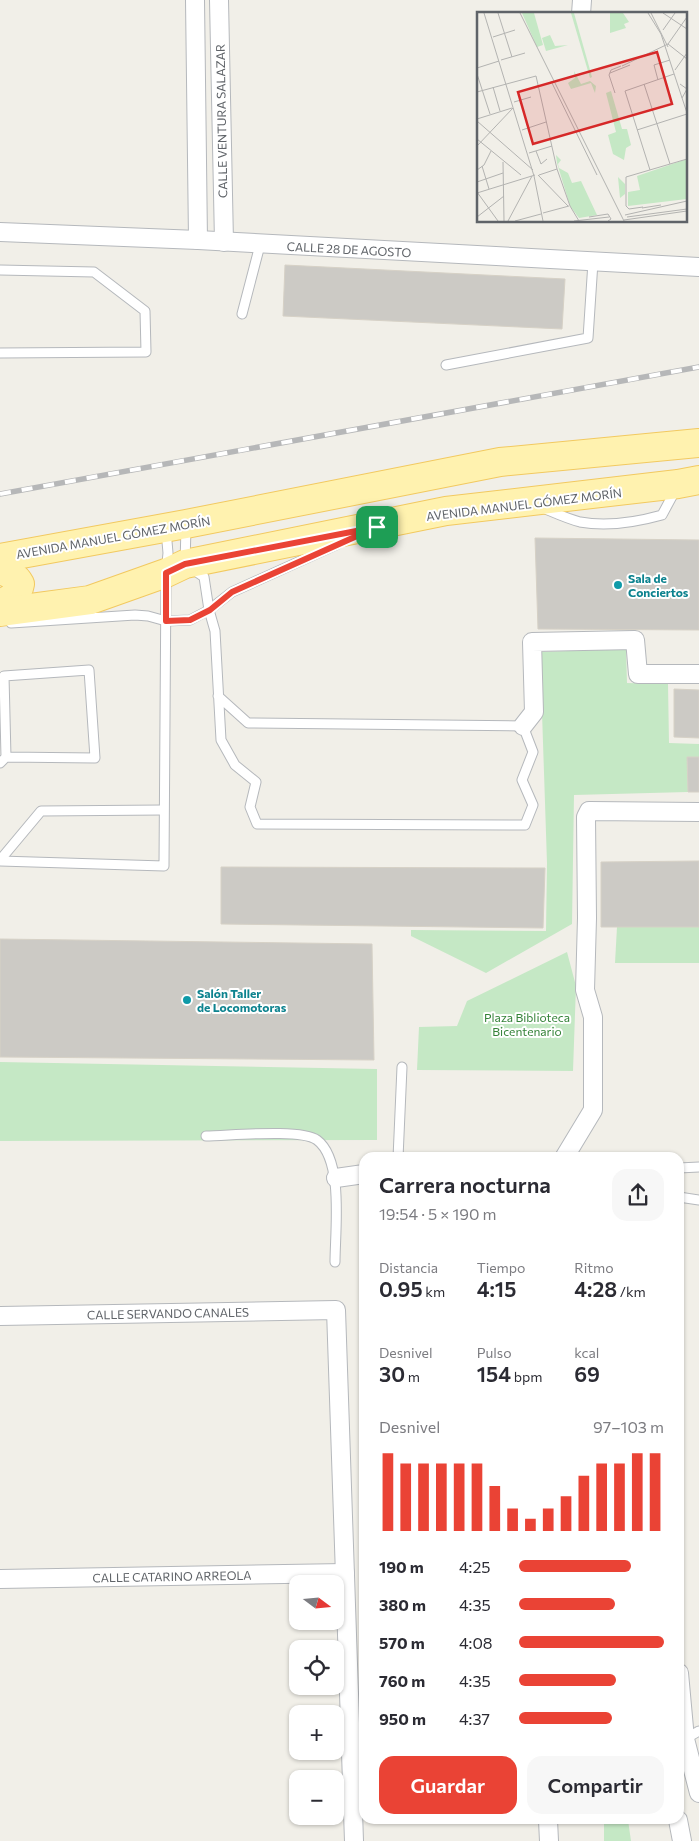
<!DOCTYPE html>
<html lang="es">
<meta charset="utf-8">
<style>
body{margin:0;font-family:Commissioner,sans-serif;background:#f7f7f7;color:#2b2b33;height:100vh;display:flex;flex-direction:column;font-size:19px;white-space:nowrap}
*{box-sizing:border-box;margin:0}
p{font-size:16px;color:#7c7c81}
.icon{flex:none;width:28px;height:28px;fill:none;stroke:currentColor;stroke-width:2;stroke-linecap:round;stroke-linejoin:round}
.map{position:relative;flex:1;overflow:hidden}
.drawer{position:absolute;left:359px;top:1152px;width:325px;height:672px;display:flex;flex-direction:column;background:#fff;border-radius:15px;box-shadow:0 1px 4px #0004}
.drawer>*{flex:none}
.needle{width:32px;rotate:106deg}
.tools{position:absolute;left:289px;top:1575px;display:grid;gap:10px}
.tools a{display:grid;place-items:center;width:55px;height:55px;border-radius:10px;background:#fff;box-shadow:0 1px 4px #0004;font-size:25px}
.pin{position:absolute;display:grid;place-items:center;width:42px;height:42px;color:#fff;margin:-21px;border-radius:10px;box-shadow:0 2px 8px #0006}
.round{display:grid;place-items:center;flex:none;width:52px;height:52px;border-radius:15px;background:#f7f7f7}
.head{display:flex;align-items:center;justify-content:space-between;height:85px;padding:0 20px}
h1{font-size:22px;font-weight:600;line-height:38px}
.stats{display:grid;grid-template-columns:repeat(3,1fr);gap:8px;height:85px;padding:5px 20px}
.stats div{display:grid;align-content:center}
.stats b{font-size:21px;font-weight:600}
.stats small{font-size:14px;font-weight:400}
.stats p{font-size:14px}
.chart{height:140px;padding:10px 20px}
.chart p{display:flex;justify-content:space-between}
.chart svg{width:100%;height:90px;margin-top:5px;stroke:#ea4335;stroke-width:6}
.action{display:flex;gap:10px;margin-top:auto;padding:10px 20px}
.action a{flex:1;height:58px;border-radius:15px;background:#ea4335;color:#fff;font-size:20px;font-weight:600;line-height:58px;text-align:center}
.action a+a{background:#f7f7f7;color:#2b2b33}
ul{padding:0 20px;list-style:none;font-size:16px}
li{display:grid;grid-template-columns:80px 60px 1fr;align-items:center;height:38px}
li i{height:12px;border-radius:6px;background:#ea4335}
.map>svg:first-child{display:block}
</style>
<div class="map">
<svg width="699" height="1841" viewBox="0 0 699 1841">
<rect width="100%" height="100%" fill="#f1efe8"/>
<!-- green -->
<g fill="#c5e8c5">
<polygon points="626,649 627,683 668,684 669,743 699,744 699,757 687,757 688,792 574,795 572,924 486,973 411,936 411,930 546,931 547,863 540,652"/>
<polygon points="617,927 699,927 699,963 615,963"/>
<polygon points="567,952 576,986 573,1071 417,1070 419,1027 457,1026 467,1001"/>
<polygon points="0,1062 377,1069 377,1140 0,1141"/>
<polygon points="604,1820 628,1820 631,1841 604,1841"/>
</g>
<!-- building -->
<g fill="#cccac5" stroke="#d6d1c6">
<polygon points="285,265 565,279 562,329 283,316"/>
<polygon points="535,538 699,540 699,630 538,629"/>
<polygon points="674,689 699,690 699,738 674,737"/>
<polygon points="687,757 699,757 699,792 688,792"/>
<polygon points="699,861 699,927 601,927 601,862"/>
<polygon points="221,867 545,868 543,928 221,924"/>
<polygon points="0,939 372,944 374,1060 0,1057"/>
</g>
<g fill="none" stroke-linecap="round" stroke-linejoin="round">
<!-- lane casing -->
<g stroke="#b5b8bc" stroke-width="11">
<g id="lane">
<polyline points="0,270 94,272 145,311 146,352 0,353"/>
<polyline points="242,314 260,245"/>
<polyline points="446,365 588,338 593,262"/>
<path d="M543 508C555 513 568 519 580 522 607 527 637 522 662 515L676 489"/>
<polyline points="186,527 185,564 204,577 209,610 215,631 221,740 235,765 256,782 250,807 257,824 525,825 533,805 522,780 533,752 523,726 248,723 218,696"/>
<polyline points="11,623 135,615 148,616 166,621 190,620 209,610 232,592 338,544"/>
<polyline points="0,763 6,757 95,758 89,670 4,676 6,757"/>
<polyline points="0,860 41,811 163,810"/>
<polyline points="0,861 164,866 166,573 168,553 166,530"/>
<path d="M206 1136C228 1136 301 1128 317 1140 344 1160 335 1231 335 1262"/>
<polyline points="398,1158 402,1067"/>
<polyline points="679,1168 699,1167"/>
<polyline points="679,1197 699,1200"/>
<polyline points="685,1739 699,1731"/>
</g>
</g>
<!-- street casing -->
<g stroke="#b5b8bc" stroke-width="20">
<g id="street">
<polyline points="195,0 198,240"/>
<polyline points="219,0 224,242"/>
<polyline points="581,14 582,0"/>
<polyline points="0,232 198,240 699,267"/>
<polyline points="523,726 534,712 532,642 635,640 638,674 699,674"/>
<polyline points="564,1158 593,1110 593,1017 585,990 587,918 586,817 589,811 699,812"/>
<polyline points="336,1178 364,1174"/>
<polyline points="0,1316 336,1310 354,1841"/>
<polyline points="0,1579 345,1573"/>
<polyline points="679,1673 685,1739 699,1793"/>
<polyline points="548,1820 549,1841"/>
<polyline points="678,1820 682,1841"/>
</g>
</g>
<!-- primary casing -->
<g stroke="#f2c960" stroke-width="30">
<g id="primary">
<polyline points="0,558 186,524 500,462 699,443"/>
<path d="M0 570C9 573 16 576 20 584 18 596 10 599 0 604"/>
<polyline points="0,612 90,600 166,573 185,564 446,511 678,484 699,480"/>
</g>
</g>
<!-- lane -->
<use href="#lane" stroke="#fff" stroke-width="9"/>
<!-- street -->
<use href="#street" stroke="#fff" stroke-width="18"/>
<!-- primary -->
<use href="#primary" stroke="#fff2af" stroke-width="28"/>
<!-- rail casing -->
<g stroke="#b6b7b8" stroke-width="5.5">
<polyline id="rail" points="0,494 699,367"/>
</g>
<!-- rail -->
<use href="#rail" stroke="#fff" stroke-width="4" stroke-dasharray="11" stroke-linecap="butt"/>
</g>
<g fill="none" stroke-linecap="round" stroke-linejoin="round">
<!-- route casing -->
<g stroke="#fff" stroke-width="10">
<polygon id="route" points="377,527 232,592 210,610 190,620 166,621 166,573 185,564"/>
</g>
<!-- route -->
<use href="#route" stroke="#ea4335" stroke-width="6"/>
</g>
<!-- markers -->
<g fill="#0f9aa8" stroke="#fff" stroke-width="2">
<circle cx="618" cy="585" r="5"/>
<circle cx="187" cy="1000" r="5"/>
</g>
<g text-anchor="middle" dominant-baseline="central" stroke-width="4" stroke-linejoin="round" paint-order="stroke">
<!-- street labels -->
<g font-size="12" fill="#5f6368" stroke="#fff">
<text transform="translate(221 121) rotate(-91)">CALLE VENTURA SALAZAR</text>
<text transform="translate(349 249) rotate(3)">CALLE 28 DE AGOSTO</text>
<text transform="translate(524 504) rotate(-7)">AVENIDA MANUEL GÓMEZ MORÍN</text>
<text transform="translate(113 537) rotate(-10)">AVENIDA MANUEL GÓMEZ MORÍN</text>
<text transform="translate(168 1313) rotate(-1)">CALLE SERVANDO CANALES</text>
<text transform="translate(172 1576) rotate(-1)">CALLE CATARINO ARREOLA</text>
</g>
<!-- culture labels -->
<g font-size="12" font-weight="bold" fill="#0d838f" stroke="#fff" text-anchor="start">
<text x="628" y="578">Sala de<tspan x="628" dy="14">Conciertos</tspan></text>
<text x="197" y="993">Salón Taller<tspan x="197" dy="14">de Locomotoras</tspan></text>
</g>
<!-- park labels -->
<g font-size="12" fill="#348238" stroke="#fff">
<text x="527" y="1017">Plaza Biblioteca<tspan x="527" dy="14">Bicentenario</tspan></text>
</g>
</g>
<!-- overview -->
<g transform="translate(477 12)">
<rect width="210" height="210" fill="#f1efe8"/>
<path d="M45 1H57L66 33 60 35ZM94 1H97L115 65 113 66ZM133 1H146L152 10 147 12 149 16 133 21ZM73 23 78 34 91 33 69 39 65 26ZM97 59 104 72 113 69 119 74 118 81 114 71 94 77 91 71 98 66ZM134 79 145 117H150L154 133 149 136 147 148 136 142 131 123 139 120 129 81ZM79 143 84 148 81 152 82 156 91 161 95 171 104 169 120 203 102 206 93 194 80 151ZM210 147V187L151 194V180L163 178 160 164ZM141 165 148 172V182L143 186Z" fill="#c5e8c5"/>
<path fill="none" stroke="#b3b3b1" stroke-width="1" d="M7 1 57 164 66 209M21 1 35 45M43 1 147 209M171 1 184 22 210 101M174 1 191 35M186 1 210 17M186 18 198 1M16 25 38 18M191 32 210 47M24 48 48 41M145 54 191 32 210 5M0 56 22 49M198 58 210 41M133 61 153 53M0 62 13 102M181 68 177 53 193 48M74 69 120 163M167 72 193 152M203 72 210 77 205 86M16 75 23 99M0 80 59 64 80 157 93 194 102 209M138 81 132 63 134 58 144 54M37 90 54 85M0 107 35 96M0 109 56 158M45 118 69 110M160 118 210 102M0 127 44 163M0 134 36 96M59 139 64 152 70 147M52 141 75 134M26 150 27 209M5 154 12 177M0 158 7 153 14 139M173 158 148 79 197 62M61 163 91 194M62 163 80 157M0 170 26 161M0 180 21 209M0 181 58 163M166 195 152 197 149 194V165L210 147M165 196 184 193M66 201 92 194M148 203 210 189M0 205 27 184M112 205 131 202 134 207 131 209M150 205 210 197M147 208 210 199M31 209 55 164M38 209 64 202M97 209 132 205"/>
<path fill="#d62828" fill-opacity="0.15" stroke="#d62828" stroke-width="2.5" d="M180 40 195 92 56 132 41 80Z"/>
<rect width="210" height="210" fill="none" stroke="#5f6368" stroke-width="2.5"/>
</g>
</svg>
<div class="tools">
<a><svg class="needle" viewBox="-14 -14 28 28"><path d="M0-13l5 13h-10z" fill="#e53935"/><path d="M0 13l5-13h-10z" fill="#7c7c81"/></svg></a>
<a><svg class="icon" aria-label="locate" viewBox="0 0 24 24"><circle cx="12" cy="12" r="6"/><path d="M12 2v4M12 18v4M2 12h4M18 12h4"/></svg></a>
<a>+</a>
<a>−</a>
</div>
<div class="pin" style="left:377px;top:527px;background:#1e9e55"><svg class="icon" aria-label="arrive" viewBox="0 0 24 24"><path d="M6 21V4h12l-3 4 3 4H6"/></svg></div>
<section class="drawer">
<div class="head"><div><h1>Carrera nocturna</h1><p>19:54 · 5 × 190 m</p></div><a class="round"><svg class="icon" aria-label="share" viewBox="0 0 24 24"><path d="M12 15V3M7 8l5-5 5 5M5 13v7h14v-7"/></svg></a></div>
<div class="stats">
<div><p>Distancia</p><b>0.95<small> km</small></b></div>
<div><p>Tiempo</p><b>4:15</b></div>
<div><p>Ritmo</p><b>4:28<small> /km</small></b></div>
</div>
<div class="stats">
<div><p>Desnivel</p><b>30<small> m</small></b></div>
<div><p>Pulso</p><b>154<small> bpm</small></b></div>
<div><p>kcal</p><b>69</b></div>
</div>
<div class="chart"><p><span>Desnivel</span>97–103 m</p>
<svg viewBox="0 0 160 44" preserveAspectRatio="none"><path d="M5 44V6M15 44V11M25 44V11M35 44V11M45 44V11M55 44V11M65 44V22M75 44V33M85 44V38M95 44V33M105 44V27M115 44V17M125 44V11M135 44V11M145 44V6M155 44V6"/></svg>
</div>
<ul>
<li><b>190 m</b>4:25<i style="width:77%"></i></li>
<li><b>380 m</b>4:35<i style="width:66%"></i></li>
<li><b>570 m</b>4:08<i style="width:100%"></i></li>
<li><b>760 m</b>4:35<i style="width:67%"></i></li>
<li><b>950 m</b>4:37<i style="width:64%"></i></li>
</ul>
<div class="action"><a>Guardar</a><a>Compartir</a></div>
</section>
</div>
